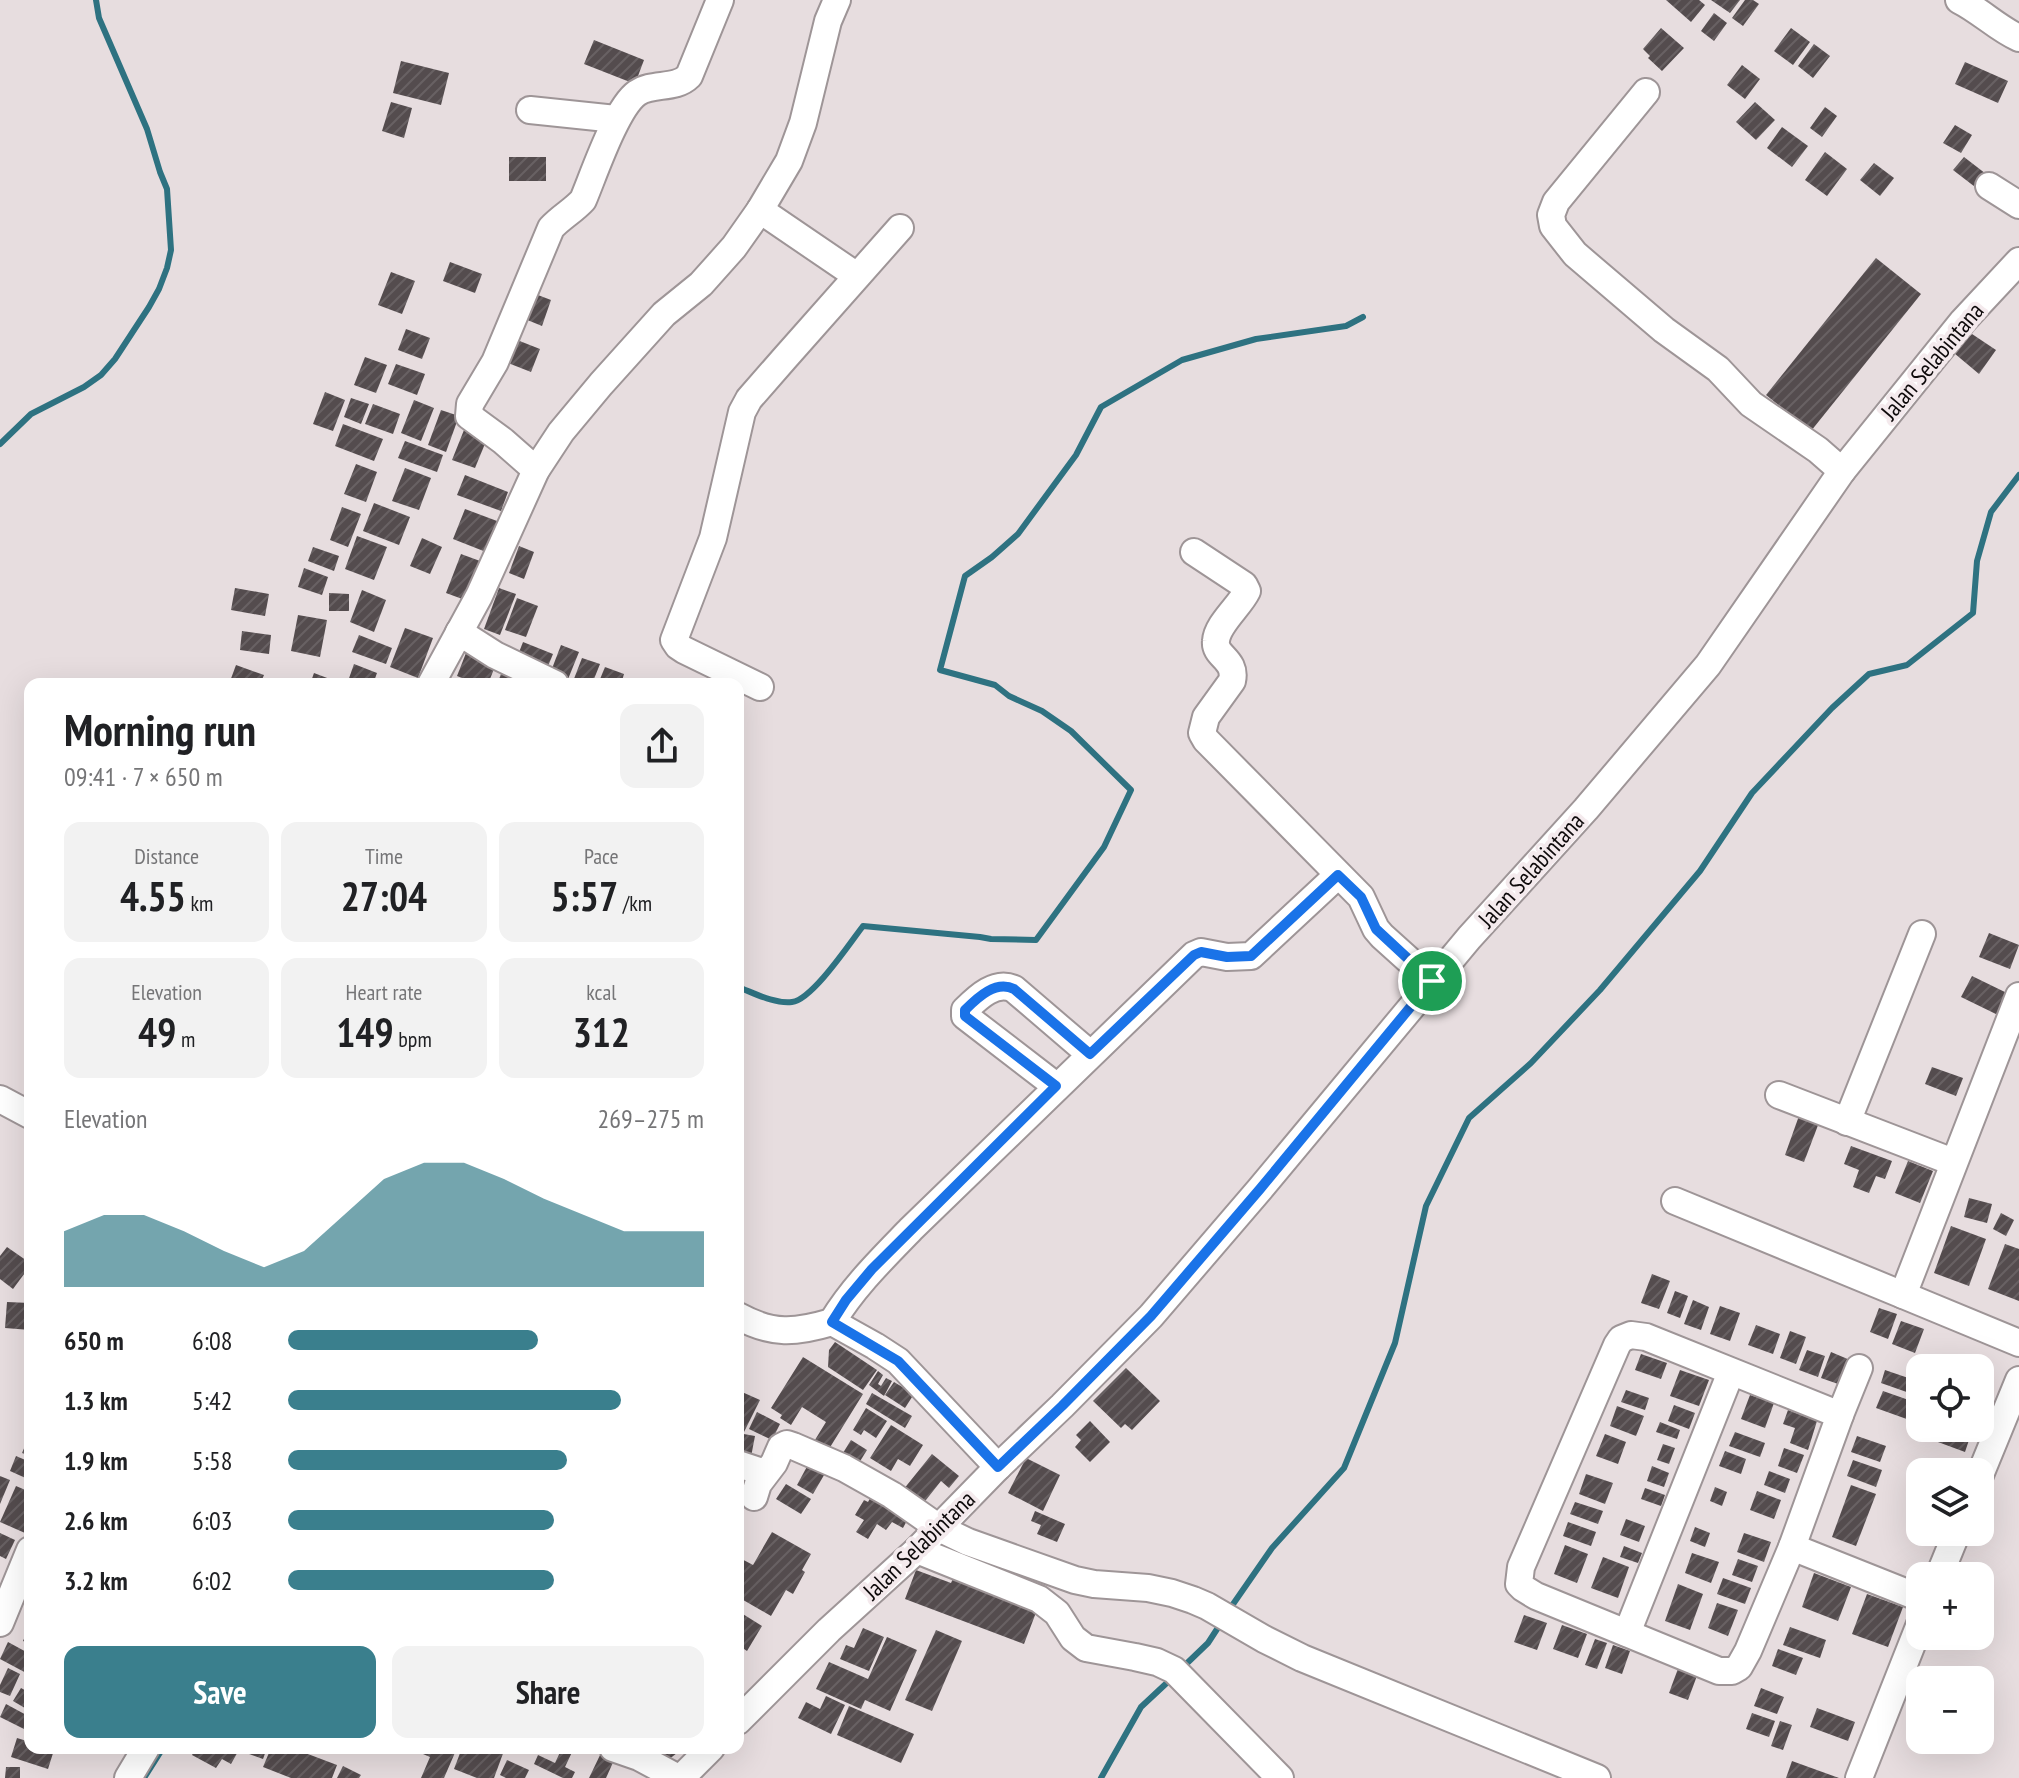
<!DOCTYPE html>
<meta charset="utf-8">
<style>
body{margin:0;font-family:"PT Sans Narrow",sans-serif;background:#f2f2f2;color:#202124;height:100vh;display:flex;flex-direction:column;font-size:30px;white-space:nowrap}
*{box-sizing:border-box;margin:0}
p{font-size:26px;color:#757577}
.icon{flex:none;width:44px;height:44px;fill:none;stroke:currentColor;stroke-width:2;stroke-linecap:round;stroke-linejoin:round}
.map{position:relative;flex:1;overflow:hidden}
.details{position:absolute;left:24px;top:678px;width:720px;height:1076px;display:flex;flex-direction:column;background:#fff;border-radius:16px;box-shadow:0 8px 32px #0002}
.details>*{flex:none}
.tools{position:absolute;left:1906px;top:1354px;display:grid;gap:16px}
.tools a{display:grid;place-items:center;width:88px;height:88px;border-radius:16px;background:#fff;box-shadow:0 8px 32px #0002;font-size:40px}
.pin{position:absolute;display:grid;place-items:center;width:68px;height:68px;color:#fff;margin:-34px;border:4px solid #fff;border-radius:50%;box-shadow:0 2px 8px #0007}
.round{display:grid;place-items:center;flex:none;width:84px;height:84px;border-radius:16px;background:#f2f2f2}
.head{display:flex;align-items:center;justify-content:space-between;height:136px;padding:0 40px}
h1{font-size:44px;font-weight:700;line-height:60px}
.stats{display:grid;grid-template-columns:repeat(3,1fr);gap:12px;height:136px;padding:8px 40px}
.stats div{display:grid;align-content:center;border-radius:16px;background:#f2f2f2;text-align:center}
.stats b{font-size:40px;font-weight:700}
.stats small{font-size:22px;font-weight:400}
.stats p{font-size:22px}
.chart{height:224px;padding:16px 40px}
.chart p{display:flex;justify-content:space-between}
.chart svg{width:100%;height:144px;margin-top:8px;fill:#3a7f8d;opacity:.7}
.action{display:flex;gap:16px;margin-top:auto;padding:16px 40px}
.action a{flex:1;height:92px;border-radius:16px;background:#3a7f8d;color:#fff;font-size:32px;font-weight:700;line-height:92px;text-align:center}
.action a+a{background:#f2f2f2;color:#202124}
ul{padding:0 40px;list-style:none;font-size:26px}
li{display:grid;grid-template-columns:128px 96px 1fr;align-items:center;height:60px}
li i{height:20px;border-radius:10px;background:#3a7f8d}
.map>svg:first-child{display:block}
</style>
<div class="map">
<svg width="2019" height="1778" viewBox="0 0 2019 1778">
<defs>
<pattern id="building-hatch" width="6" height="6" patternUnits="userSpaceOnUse" patternTransform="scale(2)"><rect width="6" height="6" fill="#544c4e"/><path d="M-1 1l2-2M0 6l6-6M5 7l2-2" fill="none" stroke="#686163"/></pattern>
</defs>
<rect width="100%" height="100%" fill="#e7dddf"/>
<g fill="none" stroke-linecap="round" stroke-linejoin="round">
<!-- stream -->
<g stroke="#2e7281" stroke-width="6">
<polyline points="0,444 31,414 84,387 101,375 115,359 149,307 159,289 167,268 171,250 167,189 160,172 147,129 99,18 96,0"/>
<path d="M738 987C754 993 774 1004 792 1002 812 1000 850 943 863 926L980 937 991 939 1036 940 1104 847 1131 790 1071 731 1042 711 1009 696 995 685 940 670 965 576 992 557 1018 534 1076 455 1101 407 1182 360 1256 339 1346 326 1363 317"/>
<polyline points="1229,1610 1272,1548 1344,1468 1395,1343 1426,1206 1469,1118 1531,1063 1600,990 1700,871 1752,793 1832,708 1869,674 1907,665 1973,613 1977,561 1991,512 2019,475"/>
<polyline points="1182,1668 1208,1643 1221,1623"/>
<polyline points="144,1778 163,1748"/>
<polyline points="1101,1778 1141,1707 1171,1679"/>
</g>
</g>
<!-- building -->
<g fill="url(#building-hatch)">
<polygon points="1666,0 1699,0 1705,5 1691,22"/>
<polygon points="1711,0 1740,0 1730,13"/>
<polygon points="1745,0 1753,0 1759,4 1743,26 1732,18"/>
<polygon points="1714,13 1727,23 1714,41 1701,31"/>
<polygon points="1661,28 1684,48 1662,71 1648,58 1650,56 1643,49"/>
<polygon points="1791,28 1810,42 1793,65 1774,51"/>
<polygon points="594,40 644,60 635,84 584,64"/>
<polygon points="1814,44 1830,56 1813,78 1798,66"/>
<polygon points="401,61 449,73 441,105 393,93"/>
<polygon points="1965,62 2008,81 1998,103 1955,84"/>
<polygon points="1742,65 1760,79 1745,99 1727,85"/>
<polygon points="391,102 412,108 404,138 382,131"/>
<polygon points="1755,102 1775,120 1756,140 1736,122"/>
<polygon points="1825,107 1837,116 1822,137 1810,128"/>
<polygon points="1955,125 1972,135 1961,153 1943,143"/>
<polygon points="1782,127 1808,146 1792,167 1767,148"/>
<polygon points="1825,152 1847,169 1827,196 1805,180"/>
<rect x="509" y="157" width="37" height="24"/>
<polygon points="1964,157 1990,177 1979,190 1953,170"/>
<polygon points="1874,163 1894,178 1880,196 1860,180"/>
<polygon points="1876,258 1921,294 1811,431 1766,395"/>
<polygon points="450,262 482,274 475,293 443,281"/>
<polygon points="391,272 415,281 402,314 378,305"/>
<polygon points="530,292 551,300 542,326 520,317"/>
<polygon points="406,329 430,338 422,359 398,350"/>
<polygon points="1972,334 1996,350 1979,374 1954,353"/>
<polygon points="512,338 540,349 531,372 503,361"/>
<polygon points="365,357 387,365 376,393 354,385"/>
<polygon points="396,364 425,374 417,395 388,384"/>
<polygon points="325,392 345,400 333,431 313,424"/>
<polygon points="351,398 369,404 361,424 344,417"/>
<polygon points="414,400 434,408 421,441 401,433"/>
<polygon points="373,404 400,414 393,434 365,424"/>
<polygon points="441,410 459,416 446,452 428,445"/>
<polygon points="343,424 383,439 374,461 335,446"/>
<polygon points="466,425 489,434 475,468 452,460"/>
<polygon points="405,441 443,455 437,472 398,458"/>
<polygon points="356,464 377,472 366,502 344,494"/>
<polygon points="405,468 431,478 419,510 392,501"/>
<polygon points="465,475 508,492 501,511 457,495"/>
<polygon points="374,503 410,517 399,545 363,531"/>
<polygon points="342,507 361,514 348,547 330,540"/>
<polygon points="465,509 497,521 486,552 453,539"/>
<polygon points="357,536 387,547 374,580 345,569"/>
<polygon points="422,538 442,547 430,574 410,566"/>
<polygon points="519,546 534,552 524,579 509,573"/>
<polygon points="313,547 339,556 334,571 308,561"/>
<polygon points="461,554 480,561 465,600 446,593"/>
<polygon points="304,568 328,577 322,595 298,587"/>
<polygon points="235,588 269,594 265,616 231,610"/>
<polygon points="499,588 516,594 500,635 484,629"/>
<polygon points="362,590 386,600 374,632 350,622"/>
<polygon points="329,593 349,594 349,611 329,611"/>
<polygon points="517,598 538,606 526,637 505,630"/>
<polygon points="298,615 327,620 320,657 291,651"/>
<polygon points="405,628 433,638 418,678 390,667"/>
<polygon points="242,631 271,635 269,654 240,650"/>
<polygon points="359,635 392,648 386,664 352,652"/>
<polygon points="523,642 553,654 546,671 516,660"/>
<polygon points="561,645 579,652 566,684 548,679"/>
<polygon points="466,653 496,664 488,684 477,684 457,676"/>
<polygon points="582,658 600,664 592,684 572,684"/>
<polygon points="354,664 377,673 373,684 347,684"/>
<polygon points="236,665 264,675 260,684 229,684"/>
<polygon points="605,667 624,674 621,684 598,684"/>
<polygon points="503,669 543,684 497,684"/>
<polygon points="314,673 343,684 310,684"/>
<polygon points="1989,933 2019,945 2010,969 1979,957"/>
<polygon points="1972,976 2011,995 2000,1016 1961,997"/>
<polygon points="1932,1067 1963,1078 1956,1096 1925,1084"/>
<polygon points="1800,1113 1820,1120 1804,1162 1785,1155"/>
<polygon points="1851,1146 1892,1161 1885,1179 1876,1176 1869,1193 1853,1187 1859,1170 1844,1164"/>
<polygon points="1908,1161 1933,1171 1920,1203 1895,1193"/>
<polygon points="1969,1198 1992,1204 1987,1223 1964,1217"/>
<polygon points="2001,1213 2014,1220 2006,1236 1993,1229"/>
<polygon points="1951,1226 1986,1239 1969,1286 1934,1273"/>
<polygon points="2005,1244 2019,1249 2019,1301 1988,1289"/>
<polygon points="7,1247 30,1263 30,1266 13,1289 0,1279 0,1256"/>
<polygon points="1652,1274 1670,1281 1659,1309 1641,1303"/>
<polygon points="1675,1291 1688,1296 1680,1318 1667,1313"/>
<polygon points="1693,1300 1709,1307 1701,1330 1684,1324"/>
<polygon points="7,1302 30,1303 30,1330 5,1328"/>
<polygon points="1720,1306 1740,1313 1730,1341 1710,1334"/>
<polygon points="1879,1308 1897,1314 1888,1339 1870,1332"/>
<polygon points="1901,1321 1924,1329 1915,1353 1892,1344"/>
<polygon points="1756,1325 1780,1334 1773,1354 1748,1345"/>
<polygon points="1790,1331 1806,1337 1796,1364 1780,1358"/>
<polygon points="835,1342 877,1370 863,1390 828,1367 829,1350"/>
<polygon points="1807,1350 1825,1356 1818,1377 1799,1370"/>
<polygon points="1831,1352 1850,1360 1841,1385 1821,1378"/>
<polygon points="1641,1354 1667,1363 1661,1379 1635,1370"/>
<polygon points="803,1357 863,1394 824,1457 810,1448 826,1422 802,1407 791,1425 780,1418 782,1415 771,1408"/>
<polygon points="1126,1368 1160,1401 1132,1430 1125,1424 1121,1428 1093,1401"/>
<polygon points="1680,1370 1709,1380 1699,1406 1670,1396"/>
<polygon points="1885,1370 1920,1382 1918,1396 1881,1383"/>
<polygon points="878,1371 883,1375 878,1384 881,1386 886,1378 892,1381 884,1396 869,1385"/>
<polygon points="894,1382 914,1394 905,1408 885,1395"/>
<polygon points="1626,1390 1649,1398 1645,1410 1621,1402"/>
<polygon points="1883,1391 1920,1404 1915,1422 1876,1408"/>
<polygon points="742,1392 760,1400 744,1432 738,1429 738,1401"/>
<polygon points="872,1393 912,1416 905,1428 866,1404"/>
<polygon points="1750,1395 1774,1403 1765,1428 1741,1419"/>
<polygon points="1674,1405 1695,1413 1689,1429 1668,1421"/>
<polygon points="1617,1406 1644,1416 1636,1436 1610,1426"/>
<polygon points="866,1408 887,1421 876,1438 864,1430 861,1435 853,1430"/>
<polygon points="1788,1410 1817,1421 1808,1450 1790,1443 1795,1428 1783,1424"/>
<polygon points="757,1412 780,1424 772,1440 749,1429"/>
<polygon points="1090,1421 1110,1442 1090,1462 1075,1447 1081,1440 1076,1435"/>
<polygon points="1660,1422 1680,1430 1677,1439 1656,1432"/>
<polygon points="891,1425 923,1445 910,1466 898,1459 891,1471 870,1458"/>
<polygon points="1922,1428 1965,1428 1972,1431 1965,1452 1919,1435"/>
<polygon points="1735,1432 1765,1443 1760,1457 1729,1446"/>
<polygon points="738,1433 755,1436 750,1462 738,1459"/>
<polygon points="1605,1434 1626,1442 1618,1464 1596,1456"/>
<polygon points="30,1435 30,1456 22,1453"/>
<polygon points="1857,1436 1886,1446 1880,1462 1851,1452"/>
<polygon points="851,1440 867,1450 854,1471 838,1461"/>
<polygon points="1663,1444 1675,1448 1669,1464 1657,1460"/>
<polygon points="1784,1448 1804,1455 1797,1473 1778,1466"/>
<polygon points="1725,1451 1746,1459 1741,1474 1719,1466"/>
<polygon points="932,1454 959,1476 949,1488 941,1481 922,1505 903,1490"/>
<polygon points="16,1456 30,1462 30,1480 10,1471"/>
<polygon points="1026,1458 1060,1475 1043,1511 1008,1493"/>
<polygon points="1853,1460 1882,1470 1876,1487 1847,1476"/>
<polygon points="810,1461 827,1470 813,1494 797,1485"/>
<polygon points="1652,1466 1669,1473 1664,1487 1647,1481"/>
<polygon points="738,1468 756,1473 751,1491 738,1488"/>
<polygon points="1769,1471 1790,1479 1785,1493 1764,1485"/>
<polygon points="1586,1474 1613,1483 1605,1504 1579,1494"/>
<polygon points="0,1476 10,1480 0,1504"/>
<polygon points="786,1484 811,1499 801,1514 776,1499"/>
<polygon points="1851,1485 1876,1494 1856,1546 1832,1537"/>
<polygon points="16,1486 30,1492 30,1520 25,1533 0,1522"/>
<polygon points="1715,1487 1727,1492 1722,1506 1710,1501"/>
<polygon points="1645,1488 1665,1495 1661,1506 1641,1499"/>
<polygon points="874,1491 911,1513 903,1528 892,1522 886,1530 877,1524 868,1539 856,1532 864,1520 855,1515 864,1500 868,1502"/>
<polygon points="1757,1491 1781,1500 1774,1519 1750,1510"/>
<polygon points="1575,1502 1603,1511 1598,1524 1570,1514"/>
<polygon points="1035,1511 1065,1524 1057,1542 1037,1534 1041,1525 1031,1521"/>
<polygon points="1626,1519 1645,1526 1639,1542 1620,1535"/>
<polygon points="1568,1522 1596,1532 1591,1546 1563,1536"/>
<polygon points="1695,1527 1710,1533 1705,1547 1690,1541"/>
<polygon points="772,1532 811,1554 802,1570 805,1572 793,1594 786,1590 771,1616 738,1597 738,1557 753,1565"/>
<polygon points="0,1533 15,1540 6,1559 0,1556"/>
<polygon points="1744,1533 1771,1542 1764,1562 1737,1552"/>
<polygon points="1565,1545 1588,1554 1577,1583 1554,1574"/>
<polygon points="1624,1546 1642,1553 1638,1563 1620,1557"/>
<polygon points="1692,1553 1719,1562 1711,1583 1685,1573"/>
<polygon points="1603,1557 1629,1567 1618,1598 1591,1588"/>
<polygon points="1738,1559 1758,1566 1752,1582 1732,1575"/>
<polygon points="916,1570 951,1583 954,1576 1037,1610 1024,1644 905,1599"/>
<polygon points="1814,1573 1851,1587 1838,1621 1802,1607"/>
<polygon points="1723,1578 1751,1588 1745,1604 1717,1594"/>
<polygon points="1678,1584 1703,1594 1690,1630 1665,1621"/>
<polygon points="1867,1594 1903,1607 1888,1647 1852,1634"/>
<polygon points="1717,1603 1738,1610 1728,1636 1708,1628"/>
<polygon points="738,1611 762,1626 747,1651 738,1645"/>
<polygon points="1524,1615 1547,1623 1537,1650 1514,1642"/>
<polygon points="30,1625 30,1644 23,1641"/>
<polygon points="1562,1625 1587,1634 1578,1658 1553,1649"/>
<polygon points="1790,1627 1826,1640 1820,1658 1783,1645"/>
<polygon points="863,1628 884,1637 869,1671 840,1659 846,1645 854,1648"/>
<polygon points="936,1630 962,1641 932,1711 905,1700"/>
<polygon points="887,1637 917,1650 890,1711 865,1700 861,1709 816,1689 829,1662 868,1679"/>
<polygon points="1595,1639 1607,1643 1597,1669 1585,1665"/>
<polygon points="8,1642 30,1654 30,1675 0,1659"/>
<polygon points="1613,1645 1630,1651 1622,1674 1605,1668"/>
<polygon points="1778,1649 1803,1658 1796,1675 1772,1666"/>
<polygon points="1679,1666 1698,1673 1688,1700 1669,1693"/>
<polygon points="8,1668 20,1674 10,1696 0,1692 0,1685"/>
<polygon points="21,1688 30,1693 30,1711 13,1701"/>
<polygon points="1761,1688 1784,1697 1777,1714 1754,1706"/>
<polygon points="826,1696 845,1705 831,1734 798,1718 806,1702 820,1709"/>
<polygon points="6,1704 30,1717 30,1732 0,1717"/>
<polygon points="849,1706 914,1734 901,1763 837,1735"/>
<polygon points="1817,1708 1855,1722 1848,1741 1810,1727"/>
<polygon points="1752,1713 1775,1721 1769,1737 1746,1729"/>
<polygon points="1780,1721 1792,1725 1783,1750 1771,1746"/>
<polygon points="17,1738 30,1742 30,1748 47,1748 54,1750 48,1769 11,1757"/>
<polygon points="196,1748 240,1748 231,1764 222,1759 216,1768 192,1755"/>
<polygon points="252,1748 267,1748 263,1759 249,1754"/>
<polygon points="271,1748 292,1748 337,1765 332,1778 291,1778 263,1767"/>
<polygon points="426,1748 457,1748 444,1778 421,1778 430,1757 423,1754"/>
<polygon points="462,1748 505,1748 494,1778 477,1778 454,1769"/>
<polygon points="562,1748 574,1748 565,1767 575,1772 572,1778 563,1778 534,1764 538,1755 555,1763"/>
<polygon points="659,1748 673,1748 677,1753 659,1767 649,1756"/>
<polygon points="602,1751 615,1758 606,1778 589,1778"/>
<polygon points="507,1760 529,1770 525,1778 506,1778 500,1775"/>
<polygon points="1792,1761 1839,1778 1786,1778"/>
<polygon points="343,1766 361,1775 359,1778 337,1778"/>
<polygon points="6,1767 20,1767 20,1778 5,1778"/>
</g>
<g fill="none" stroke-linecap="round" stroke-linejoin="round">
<!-- minor casing -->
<g stroke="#9e9597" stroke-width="30">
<g id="minor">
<path d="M1959 0C1981 11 1997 28 2019 38"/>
<polyline points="1646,92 1556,202 1551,215 1553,226 1575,254 1664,330 1718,369 1751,404 1818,450 1842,471"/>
<polyline points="530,110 616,119"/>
<polyline points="1989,186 2019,205"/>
<polyline points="760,210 857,276"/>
<path d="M536 470 503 441 469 416 470 404 495 362 551 228C561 217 573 211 583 200 594 174 616 108 637 93 653 82 675 90 689 76L720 0"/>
<path d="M1194 552 1244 585 1247 591C1240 606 1217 624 1216 641 1214 657 1237 659 1232 681L1206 717 1202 733 1206 740 1361 897 1376 929 1382 936 1432 981"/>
<polyline points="459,632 495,655 555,684"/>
<polyline points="431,684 479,596 536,470 561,432 601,384 664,314 701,284 734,247 760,210 789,161 803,123 828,21 837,0"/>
<polyline points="760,687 684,650 678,646 674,640 713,538 742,412 749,399 784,359 900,228"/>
<polyline points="2019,996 1903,1295 2019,1343"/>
<path d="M1056 1086 965 1016V1010C978 997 996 980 1014 989L1090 1054"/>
<polyline points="1779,1095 1953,1162"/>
<polyline points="0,1099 30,1115"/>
<polyline points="1847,1122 1922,934"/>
<polyline points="1675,1201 1903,1295"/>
<path d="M738 1316C773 1335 795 1333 832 1322L875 1346 898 1361 998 1467"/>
<path d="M832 1322C854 1286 883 1258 911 1229L1194 955 1201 952 1227 957 1251 956 1338 875"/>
<polygon points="1631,1335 1646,1337 1840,1415 1792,1547 1748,1651 1739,1667 1732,1671 1719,1671 1536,1596 1523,1588 1519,1584 1521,1567 1617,1345 1621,1339"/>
<polyline points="1840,1415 1859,1368"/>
<polyline points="738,1464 765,1473"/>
<polyline points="1980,1475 2019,1380"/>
<polyline points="754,1497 758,1484 774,1463 781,1447 787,1444 793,1446 844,1468 892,1495 939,1528 968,1542 1075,1580 1094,1584 1148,1588 1172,1593 1193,1600 1207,1606 1264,1639 1302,1658 1597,1778"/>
<polyline points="1792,1547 1920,1598"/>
<polyline points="917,1550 1039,1599 1057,1613 1073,1638 1086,1648 1135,1657 1157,1662 1174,1670 1280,1778"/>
<polyline points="1939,1576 1957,1532"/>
<polyline points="0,1623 30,1550"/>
<polyline points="1627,1633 1731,1372"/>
<polyline points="738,1721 829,1630 917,1550 998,1467 1062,1406 1151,1316 1260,1189 1469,938 1586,809 1708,665 1842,471 1963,321 2019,261"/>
<polyline points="613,1748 639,1757 678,1778"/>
<polyline points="128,1778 146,1748"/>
<polyline points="681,1778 711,1748"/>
<polyline points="1859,1778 1920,1624"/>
</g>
</g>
<!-- minor -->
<use href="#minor" stroke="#fff" stroke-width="26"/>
</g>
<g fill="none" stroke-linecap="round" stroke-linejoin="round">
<!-- route casing -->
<g stroke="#fff" stroke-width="16">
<path id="route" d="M1338 875 1361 897 1376 929 1432 981 1260 1189 1151 1316 1062 1406 998 1467 898 1361 832 1322 846 1300 872 1269 1056 1086 965 1016V1010C978 997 996 980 1014 989L1090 1054 1194 955 1201 952 1227 957 1251 956Z"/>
</g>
<!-- route -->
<use href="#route" stroke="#1a73e8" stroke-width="10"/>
</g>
<g text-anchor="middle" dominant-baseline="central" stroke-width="8" stroke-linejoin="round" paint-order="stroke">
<!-- street labels -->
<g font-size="24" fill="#0e0a0b" stroke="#f4eaed">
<text transform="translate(1932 361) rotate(-50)">Jalan Selabintana</text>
<text transform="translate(1531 870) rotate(-48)">Jalan Selabintana</text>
<text transform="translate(919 1545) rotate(-44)">Jalan Selabintana</text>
</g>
</g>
</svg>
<div class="tools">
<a><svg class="icon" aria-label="locate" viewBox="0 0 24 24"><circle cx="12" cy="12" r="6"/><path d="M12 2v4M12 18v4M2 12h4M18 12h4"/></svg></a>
<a><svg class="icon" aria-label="layers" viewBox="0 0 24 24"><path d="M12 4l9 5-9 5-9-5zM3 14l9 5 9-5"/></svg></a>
<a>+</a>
<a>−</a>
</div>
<div class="pin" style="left:1432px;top:981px;background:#1e9e55"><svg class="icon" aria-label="arrive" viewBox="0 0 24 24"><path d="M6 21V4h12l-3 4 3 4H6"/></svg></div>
<section class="details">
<div class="head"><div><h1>Morning run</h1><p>09:41 · 7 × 650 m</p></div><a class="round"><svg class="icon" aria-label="share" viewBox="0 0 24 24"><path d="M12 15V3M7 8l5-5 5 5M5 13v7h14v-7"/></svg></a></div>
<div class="stats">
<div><p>Distance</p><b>4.55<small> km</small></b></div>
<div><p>Time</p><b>27:04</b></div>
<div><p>Pace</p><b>5:57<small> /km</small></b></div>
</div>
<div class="stats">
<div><p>Elevation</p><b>49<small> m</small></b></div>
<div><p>Heart rate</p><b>149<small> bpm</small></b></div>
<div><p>kcal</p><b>312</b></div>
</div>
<div class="chart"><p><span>Elevation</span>269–275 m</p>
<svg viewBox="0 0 160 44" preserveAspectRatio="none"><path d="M0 44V27L10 22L20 22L30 27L40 33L50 38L60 33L70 22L80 11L90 6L100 6L110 11L120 17L130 22L140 27L150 27L160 27V44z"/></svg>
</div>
<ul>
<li><b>650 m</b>6:08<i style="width:60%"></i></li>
<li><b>1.3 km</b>5:42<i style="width:80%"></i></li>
<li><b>1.9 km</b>5:58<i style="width:67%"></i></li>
<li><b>2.6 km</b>6:03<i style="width:64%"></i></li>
<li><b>3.2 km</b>6:02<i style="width:64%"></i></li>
</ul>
<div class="action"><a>Save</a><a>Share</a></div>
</section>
</div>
